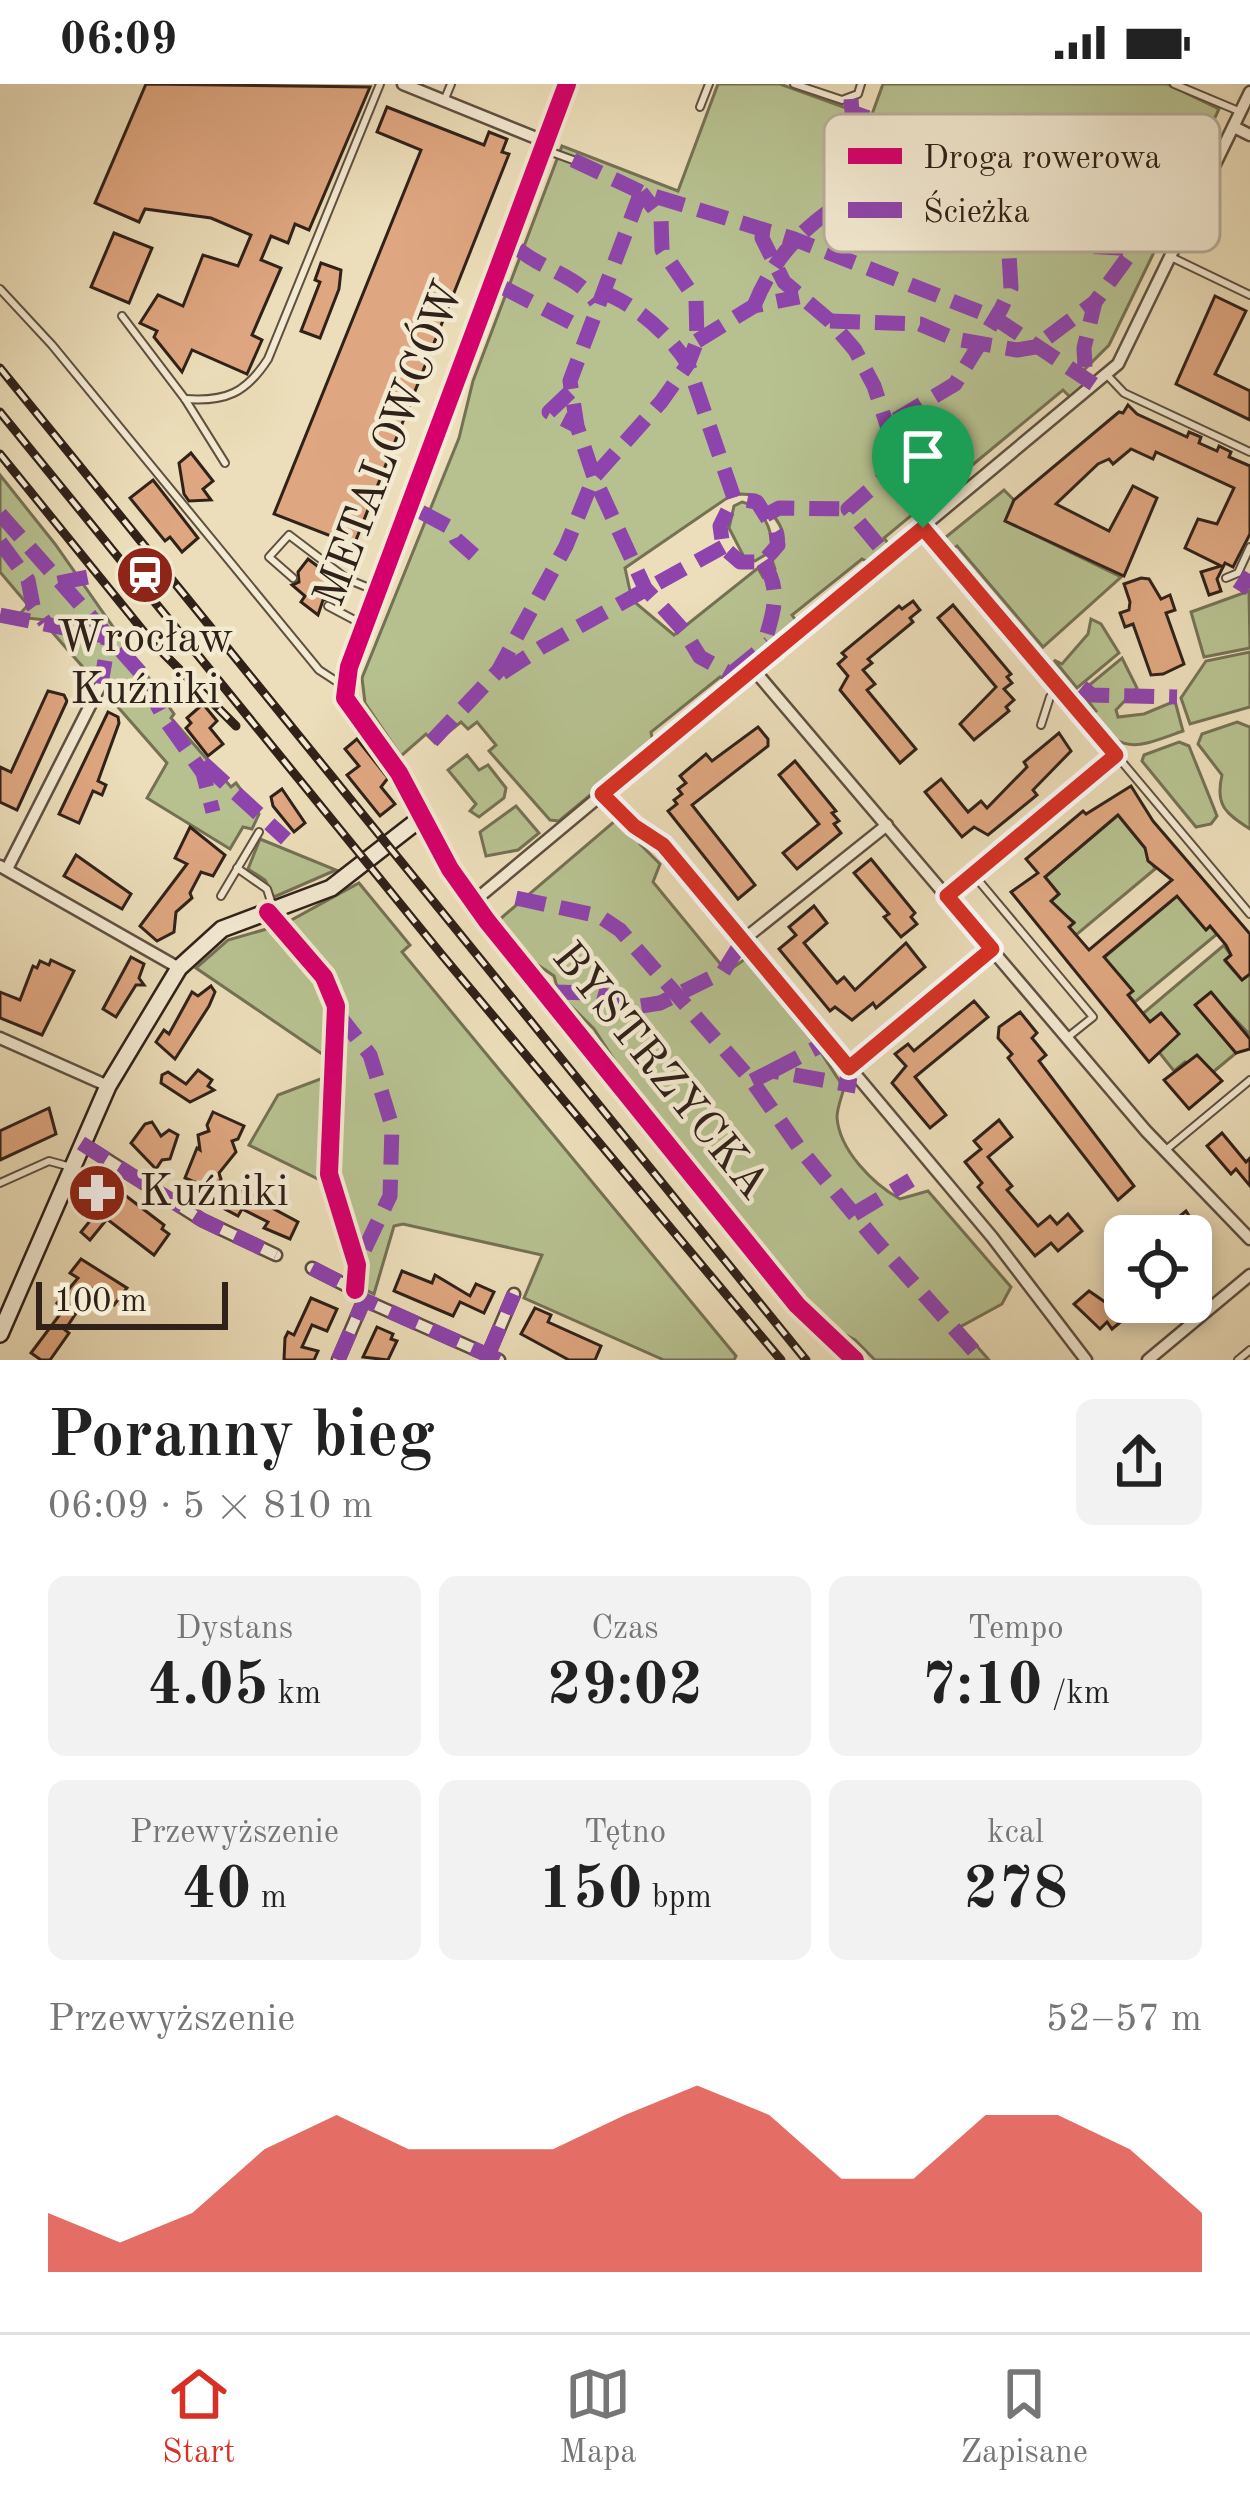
<!DOCTYPE html>
<html lang="pl">
<meta charset="utf-8">
<style>
body{margin:0;font-family:"Old Standard TT",serif;background:#f2f2f2;color:#222;height:100vh;display:flex;flex-direction:column;font-size:45px;white-space:nowrap}
*{box-sizing:border-box;margin:0}
p{font-size:39px;color:#767676}
.icon{flex:none;width:66px;height:66px;fill:none;stroke:currentColor;stroke-width:2;stroke-linecap:round;stroke-linejoin:round}
.map{position:relative;height:1276px;overflow:hidden}
.side{display:flex;flex-direction:column;background:#fff;flex:1}
.side>*{flex:none}
.tools{position:absolute;left:1104px;top:1131px;display:grid;gap:24px}
.tools a{display:grid;place-items:center;width:108px;height:108px;border-radius:18px;background:#fff;box-shadow:0 6px 18px #0003;font-size:60px}
.scale{position:absolute;left:36px;bottom:30px;width:192px;box-sizing:border-box;padding-left:12px;border:6px solid #302119;border-top:0;font-size:33px;line-height:42px;white-space:nowrap;color:#302119;-webkit-text-stroke:9px #f3ead2;paint-order:stroke}
.pin{position:absolute;display:grid;place-items:center;width:102px;height:102px;color:#fff;margin:-123px -51px;border-radius:50% 50% 50% 0;rotate:-45deg;box-shadow:0 0 12px #0007}
.pin .icon{rotate:45deg}
.round{display:grid;place-items:center;flex:none;width:126px;height:126px;border-radius:18px;background:#f2f2f2}
.summary{display:flex;align-items:center;justify-content:space-between;height:204px;padding:0 48px}
h1{font-size:66px;font-weight:600;line-height:90px}
.metrics{display:grid;grid-template-columns:repeat(3,1fr);gap:18px;height:204px;padding:12px 48px}
.metrics div{display:grid;align-content:center;border-radius:18px;background:#f2f2f2;text-align:center}
.metrics b{font-size:60px;font-weight:600}
.metrics small{font-size:33px;font-weight:400}
.metrics p{font-size:33px}
.chart{height:336px;padding:24px 48px}
.chart p{display:flex;justify-content:space-between}
.chart svg{width:100%;height:216px;margin-top:12px;fill:#d93025;opacity:.7}
.status{display:flex;justify-content:space-between;align-items:center;height:84px;padding:0 60px;background:#fff;direction:ltr}
.status svg{height:33px;fill:currentColor}
.tab-bar{display:flex;justify-content:space-around;align-items:center;height:168px;border-top:3px solid #e0e0e0;background:#fff;font-size:33px;color:#767676}
.tab-bar a{display:grid;justify-items:center;gap:6px}
.tab-bar .selected{color:#d93025}
.map>svg:first-child{display:block}
</style>
<div class="status"><b>06:09</b><svg viewBox="0 0 49 12"><path d="M0 12V9h3v3zM5 12V6h3v6zM10 12V3h3v9zM15 12V0h3v12zM26 1h20v11H26zM47 4h2v5h-2z"/></svg></div>
<div class="map">
<svg width="1250" height="1276" viewBox="0 0 1250 1276">
<rect width="100%" height="100%" fill="#ecdeba"/>
<filter id="stains"><feTurbulence type="fractalNoise" baseFrequency=".00167" numOctaves="4"/><feColorMatrix values="0 0 0 0 .2 0 0 0 0 .09 0 0 0 0 .02 0 0 0 .5 -.17"/></filter>
<radialGradient id="worn" r=".72"><stop offset=".6" stop-color="#630" stop-opacity="0"/><stop offset="1" stop-color="#630" stop-opacity=".3"/></radialGradient>
<!-- green -->
<g fill="#b7c190" stroke="#747154" stroke-width="3" fill-rule="evenodd">
<path d="M718 0H780L871 33 883 0H1167L1219 25 1204 57 1213 67 1192 90 1109 261 1080 290 1086 299 1070 313 1063 306 884 454 890 462 870 479 862 475 792 531 797 538 729 596 720 593 651 648 653 659 559 737 550 736 489 667 496 661 477 638 468 645 461 638 435 659 426 650 401 672 365 619 362 594 459 354 473 297 562 62 678 107ZM740 410 756 411C774 432 798 453 772 476L775 485 763 493 758 484 674 551 632 516 625 484 727 414Z"/>
<polygon points="0,391 55,460 174,630 171,634 231,703 236,699 259,730 252,745 243,743 230,765 147,714 167,679 46,541 47,536 17,533 28,521 0,488"/>
<polygon points="1004,406 1014,416 1006,437 1121,493 1043,563 957,462 949,467 941,457"/>
<path d="M742 418C763 423 775 448 770 468L755 477 745 475 729 444 734 422Z"/>
<polygon points="1249,507 1250,564 1204,573 1191,528"/>
<polygon points="1091,535 1101,540 1119,569 1077,604 1054,576 1062,580 1088,550"/>
<polygon points="1250,568 1250,623 1190,640 1181,614 1206,577"/>
<path d="M1122 574 1137 604 1116 626 1118 633 1144 630 1175 617 1183 647C1137 663 1125 672 1089 633L1096 627 1081 608Z"/>
<path d="M1237 638 1250 643V745C1225 729 1215 721 1222 691L1198 660 1202 650Z"/>
<path d="M1179 658 1189 662C1198 685 1207 706 1217 732L1211 740 1196 743 1142 677 1144 671Z"/>
<polygon points="467,671 479,686 488,681 506,704 504,714 479,733 470,727 476,720 448,686"/>
<polygon points="516,722 539,749 518,766 486,772 480,748"/>
<polygon points="1118,731 1145,764 1155,785 1076,851 1069,843 1074,838 1049,819 1059,810 1045,793"/>
<path d="M616 736 642 751 640 760 660 780 653 798 727 888 745 875 816 961 844 1004C842 1012 837 1024 837 1033 839 1066 873 1100 900 1115L928 1107 1011 1203 1002 1220 960 1243 989 1276H875L855 1256 826 1240 639 1014 594 945 559 910 554 892 535 879 500 835Z"/>
<polygon points="260,755 336,786 274,813 265,796 248,785"/>
<polygon points="359,799 410,861 402,868 736,1272 734,1276 664,1276 524,1214 542,1171 403,1140 394,1142 374,1210 352,1199 351,1171 326,1099 249,1061 278,1011 326,993 328,974 196,884 228,856 284,840"/>
<polygon points="1182,808 1207,845 1210,842 1217,850 1135,918 1128,911 1132,907 1100,877"/>
<polygon points="1229,857 1225,863 1231,871 1225,877 1242,896 1250,890 1250,951 1210,909 1196,921 1236,969 1212,989 1185,978 1174,987 1158,967 1178,950 1162,930 1150,938 1133,938"/>
</g>
<!-- building -->
<g fill="#dfa781" stroke="#302119" stroke-width="3" fill-rule="evenodd">
<polygon points="146,0 370,3 309,146 295,140 288,159 271,152 261,176 281,184 252,251 262,256 247,290 192,266 182,288 154,253 157,247 140,239 158,211 183,222 203,171 238,182 251,151 211,134 145,125 139,138 95,119"/>
<polygon points="387,23 484,61 489,48 507,55 502,68 509,70 354,461 274,430 421,66 377,48"/>
<polygon points="114,149 152,164 129,219 91,203"/>
<polygon points="321,179 341,186 339,205 320,254 301,247 320,198 315,196"/>
<polygon points="1215,212 1246,227 1215,290 1250,307 1250,336 1176,300"/>
<polygon points="1128,321 1137,330 1187,353 1189,348 1201,353 1199,359 1217,367 1219,362 1231,368 1229,373 1250,382 1250,450 1233,483 1225,479 1217,495 1221,507 1209,511 1201,488 1221,482 1185,464 1198,435 1217,440 1234,404 1156,368 1153,375 1131,365 1113,380 1109,375 1098,380 1056,420 1109,447 1133,402 1157,414 1124,492 1005,437 1014,416 1119,328 1123,329"/>
<polygon points="191,369 213,397 203,405 211,416 189,417 184,410 179,379"/>
<polygon points="153,396 198,454 182,468 170,453 165,457 130,414"/>
<polygon points="308,475 344,502 333,516 323,516 318,531 301,518 305,512 292,501 299,498 298,488"/>
<polygon points="1141,494 1149,495 1161,515 1170,511 1175,526 1166,529 1184,580 1163,590 1151,591 1133,540 1125,543 1120,529 1129,526 1130,518 1124,500"/>
<polygon points="913,517 920,526 910,534 913,538 868,575 872,579 863,586 875,600 867,606 916,665 900,679 840,606 848,592 838,580 846,573 842,569 899,522 902,525"/>
<polygon points="953,521 1011,590 1007,593 1012,599 1004,605 1014,616 1006,623 1009,627 974,656 960,640 996,603 938,534"/>
<polygon points="48,607 64,611 67,617 17,726 0,718 0,683 11,688"/>
<polygon points="203,620 217,637 210,644 223,660 208,672 186,644 191,639 187,634"/>
<polygon points="108,628 118,633 119,639 98,697 106,701 102,711 93,707 79,739 59,730"/>
<polygon points="758,643 768,655 768,662 692,721 755,801 738,815 668,727 677,720 674,716 682,710 678,705 686,699 680,692 706,670 712,677"/>
<polygon points="1059,649 1071,667 1033,706 1037,711 988,751 974,743 962,753 925,708 941,695 968,728 981,717 987,724 1027,683 1024,678"/>
<polygon points="357,655 388,694 381,703 395,720 380,732 347,691 359,682 345,665"/>
<polygon points="795,677 836,727 832,729 839,737 834,740 841,749 797,785 783,769 819,740 779,691"/>
<path d="M1131 702 1153 737 1250 850V890L1242 896 1225 876 1231 871 1226 861 1210 842 1206 846 1177 812 1104 873 1133 907 1128 911 1150 938 1161 929 1179 950 1149 978 1011 808 1038 789 1026 775 1083 727 1086 730ZM1118 731 1145 764 1148 777 1172 796 1089 866 1069 843 1074 839 1051 817 1059 810 1045 793Z"/>
<polygon points="282,705 305,739 294,748 273,722 271,713"/>
<polygon points="190,743 225,771 213,792 201,788 190,809 192,814 176,828 174,848 157,857 140,842 187,780 175,774"/>
<polygon points="76,771 131,810 122,825 64,792"/>
<polygon points="871,775 915,829 911,833 917,840 901,853 884,833 889,830 854,789"/>
<polygon points="814,822 827,839 804,859 837,899 844,893 855,906 906,859 925,883 876,924 873,919 852,936 835,923 830,927 779,865 796,851 789,843"/>
<polygon points="131,873 144,880 139,894 144,901 136,901 116,933 103,925"/>
<polygon points="51,876 74,887 42,951 0,934 0,908 20,916 33,882 37,884 40,877 49,881"/>
<polygon points="211,902 215,908 209,922 175,975 156,958 164,946 169,950 192,908 198,912"/>
<polygon points="1211,908 1250,955 1250,965 1236,969 1195,921"/>
<polygon points="974,917 988,933 915,993 946,1031 930,1044 892,999 906,982 895,970 908,960 914,967"/>
<polygon points="1020,928 1037,949 1032,954 1046,971 1039,977 1134,1102 1118,1116 1008,974 1012,970 998,954 999,943"/>
<polygon points="1197,971 1222,997 1189,1025 1164,996"/>
<polygon points="198,986 212,996 208,1002 214,1006 190,1018 161,999 162,991 168,988 186,1000"/>
<polygon points="49,1024 56,1050 0,1076 0,1047"/>
<polygon points="213,1028 244,1042 238,1055 232,1057 236,1068 219,1089 221,1095 214,1106 185,1094 197,1064 200,1066 198,1051 209,1047 207,1041"/>
<polygon points="999,1036 1012,1053 988,1073 1012,1102 1007,1106 1038,1142 1050,1132 1057,1140 1068,1130 1082,1147 1058,1167 1051,1159 1035,1172 978,1103 982,1099 965,1078 981,1065 974,1057"/>
<polygon points="152,1038 161,1052 169,1046 178,1051 170,1075 162,1076 156,1085 131,1059 145,1040"/>
<polygon points="1222,1049 1246,1078 1250,1074 1250,1102 1236,1085 1231,1090 1207,1062"/>
<polygon points="100,1100 113,1102 164,1141 162,1145 169,1150 154,1171 107,1135 90,1156 81,1148 97,1128 85,1120"/>
<polygon points="235,1105 260,1113 259,1117 298,1138 290,1155 264,1144 268,1138 242,1125 238,1132 225,1125"/>
<polygon points="1186,1127 1205,1157 1198,1163 1203,1170 1191,1180 1191,1152 1176,1152 1168,1142"/>
<polygon points="81,1175 127,1204 114,1221 92,1205 65,1246 69,1249 50,1276 41,1276 31,1269 64,1225 57,1219 78,1194 70,1189"/>
<polygon points="402,1187 432,1199 435,1191 470,1212 476,1200 494,1208 484,1229 460,1218 453,1232 394,1207"/>
<polygon points="1125,1205 1125,1218 1145,1218 1112,1245 1107,1238 1100,1245 1074,1220 1089,1207 1108,1220"/>
<polygon points="311,1214 337,1225 327,1247 312,1241 302,1263 318,1267 314,1276 284,1276 285,1254 288,1248 294,1251"/>
<polygon points="535,1224 551,1231 548,1238 601,1262 595,1276 569,1276 521,1250"/>
<polygon points="377,1243 393,1250 391,1255 397,1257 388,1276 363,1273"/>
</g>
<g fill="none" stroke-linecap="round" stroke-linejoin="round">
<!-- lane casing -->
<g stroke="#5f5041" stroke-width="10">
<g id="lane">
<polyline points="794,0 842,16 858,10 861,0"/>
<polyline points="1174,0 1241,28"/>
<polyline points="444,17 451,0"/>
<polyline points="700,23 709,0"/>
<polyline points="543,65 573,76"/>
<polyline points="1171,173 1250,211"/>
<polyline points="0,205 52,261 319,586 342,601"/>
<polyline points="122,232 185,315 225,379"/>
<polyline points="1107,291 1124,309 1250,368"/>
<path d="M185 315C226 318 246 309 268 275L380 0"/>
<polyline points="293,494 269,473 289,451 347,495 374,506"/>
<polyline points="1226,494 1238,489 1250,463"/>
<polyline points="1242,502 1250,499"/>
<polyline points="328,522 362,540"/>
<polyline points="1041,641 1050,613 1060,604"/>
<polyline points="1117,672 1250,830"/>
<polyline points="237,784 267,805 273,824"/>
<polyline points="973,790 1093,933 1068,953"/>
<polyline points="221,812 259,748"/>
<polyline points="1167,1065 1250,996"/>
<polyline points="0,1099 49,1077 71,1083"/>
<polyline points="1238,1276 1250,1266"/>
</g>
</g>
<!-- street casing -->
<g stroke="#5f5041" stroke-width="15">
<g id="street">
<polyline points="403,0 546,58"/>
<polyline points="1234,43 1250,51"/>
<polyline points="923,444 1116,671 947,812"/>
<polyline points="754,586 1146,1047 1250,1155"/>
<polyline points="602,710 635,742 663,761 992,1153 1086,1276"/>
<polyline points="0,782 179,884"/>
<polyline points="7,785 101,600"/>
<polyline points="473,818 1118,280 1250,8"/>
<polyline points="743,856 887,741"/>
<polyline points="0,954 108,1002"/>
<polyline points="849,984 992,865"/>
<polyline points="81,1059 202,1136 276,1171"/>
<polyline points="312,1184 355,1206 364,1216 499,1276"/>
<polyline points="488,1271 514,1210"/>
<polyline points="338,1276 364,1216"/>
<polyline points="1148,1276 1250,1191"/>
</g>
</g>
<!-- secondary casing -->
<g stroke="#302119" stroke-width="20">
<g id="secondary">
<polyline points="567,0 349,583 345,614 399,689 450,785 487,837 797,1221 855,1276"/>
<polyline points="0,1250 108,1002 179,884 222,845 331,804 421,734"/>
</g>
</g>
<!-- lane -->
<use href="#lane" stroke="#f3ead2" stroke-width="6"/>
<!-- street -->
<use href="#street" stroke="#f3ead2" stroke-width="10"/>
<!-- secondary -->
<use href="#secondary" stroke="#f3ead2" stroke-width="15"/>
<!-- rail casing -->
<g stroke="#302119" stroke-width="9">
<g id="rail">
<polyline points="0,284 806,1276"/>
<polyline points="0,328 442,871 781,1276"/>
<polyline points="0,370 153,559 236,642"/>
</g>
</g>
<!-- rail -->
<use href="#rail" stroke="#f3ead2" stroke-width="4.5" stroke-dasharray="14" stroke-linecap="butt"/>
<!-- quiet -->
<g stroke="#8e44ad" stroke-width="15" stroke-dasharray="30 15" stroke-linecap="butt">
<polyline points="851,15 852,28 998,80 1013,94 1006,119 1011,204 1001,225 955,300 887,341"/>
<polyline points="573,76 641,108 794,155 995,234 1095,301"/>
<polyline points="641,108 570,297 577,342 594,393 645,504 684,547 700,573 742,596"/>
<polyline points="1010,130 1086,162 1134,165"/>
<polyline points="763,145 762,154 784,198 830,237 855,266 874,302 887,341 893,366 889,389 848,425 888,473"/>
<path d="M518 165C545 187 575 190 596 218"/>
<polyline points="504,204 572,239"/>
<path d="M602 208C635 220 669 250 688 280L734 414 720 442 723 463 740 478H763L778 461 776 448 757 418 734 414"/>
<path d="M754 222C774 172 804 142 850 113L913 130 982 118 1006 119"/>
<polyline points="830,237 920,240 955,255 1017,266 1035,263 1095,218"/>
<polyline points="697,257 754,222 799,213"/>
<polyline points="1085,283 1084,264 1095,218 1141,155 1174,124 1205,58"/>
<polyline points="570,308 549,328 577,342"/>
<polyline points="421,428 451,444 456,455 474,471"/>
<polyline points="0,430 139,587 164,634 203,689 213,728"/>
<polyline points="766,431 779,424 848,425"/>
<polyline points="0,458 28,496 33,522 45,538"/>
<path d="M763 478C780 503 775 523 767 550L776 568"/>
<polyline points="58,499 88,493"/>
<polyline points="1239,507 1250,490"/>
<polyline points="0,531 109,553 101,600"/>
<polyline points="733,588 769,559"/>
<polyline points="502,589 542,563 723,463"/>
<polyline points="1082,603 1092,611 1177,613"/>
<polyline points="432,657 498,587 566,462 594,393 661,318 688,280 697,257 696,216 662,166 661,134 641,108"/>
<polyline points="203,679 286,755"/>
<polyline points="516,814 599,832 620,846 752,997 800,1065 876,1157 982,1276"/>
<polyline points="553,908 596,909 641,922 660,919 723,888 743,856"/>
<polyline points="338,930 370,971 392,1042 390,1112 357,1181"/>
<polyline points="772,987 829,957"/>
<polyline points="752,997 772,987 856,1002"/>
<polyline points="81,1059 202,1136 276,1171"/>
<polyline points="854,1130 911,1096"/>
<polyline points="312,1184 355,1206 364,1216 499,1276"/>
<polyline points="488,1271 514,1210"/>
<polyline points="338,1276 364,1216"/>
</g>
<!-- cycleway casing -->
<g stroke="#f3ead2" stroke-width="26">
<g id="cycleway">
<polyline points="567,0 349,583 345,614 399,689 450,785 487,837 797,1221 855,1276"/>
<polyline points="268,828 324,893 336,922 329,1090 357,1181 355,1206"/>
</g>
</g>
<!-- cycleway -->
<use href="#cycleway" stroke="#d6006c" stroke-width="18"/>
</g>
<g fill="none" stroke-linecap="round" stroke-linejoin="round">
<!-- route casing -->
<g stroke="#fff" stroke-width="24">
<polygon id="route" points="923,444 1116,671 947,812 992,865 849,984 663,761 634,742 602,710"/>
</g>
<!-- route -->
<use href="#route" stroke="#d93025" stroke-width="15"/>
</g>
<!-- icons -->
<defs>
<g id="station-disc" transform="scale(3)"><circle r="9.5" fill="#8f2418" stroke="#f3ead2"/><path d="M-3-6H3Q5-6 5-4V2Q5 4 3 4L4.5 6H3L1.5 4h-3L-3 6H-4.5L-3 4Q-5 4-5 2V-4Q-5-6-3-6ZM-3.5-4v3h7v-3ZM-3.5 1v1.5H-2V1ZM2 1v1.5H3.5V1Z" fill="#fff"/></g>
<g id="pharmacy-disc" transform="scale(3)"><circle r="9.5" fill="#8f2418" stroke="#f3ead2"/><path d="M-2-6h4v4h4v4h-4v4h-4v-4h-4v-4h4Z" fill="#fff"/></g>
</defs>
<g fill-rule="evenodd">
<use href="#station-disc" x="145" y="491"/>
<use href="#pharmacy-disc" x="97" y="1109"/>
</g>
<g text-anchor="middle" dominant-baseline="central" stroke-width="9" stroke-linejoin="round" paint-order="stroke">
<!-- street labels -->
<g font-size="45" fill="#302119" stroke="#f3ead2">
<text transform="translate(391 360) rotate(-69)">METALOWCÓW</text>
<text transform="translate(659 988) rotate(51)">BYSTRZYCKA</text>
</g>
<!-- poi labels -->
<g font-size="45" fill="#302119" stroke="#f3ead2">
<text x="145" y="555">Wrocław<tspan x="145" dy="52">Kuźniki</tspan></text>
<text x="139" y="1109" text-anchor="start">Kuźniki</text>
</g>
</g>
<!-- legend -->
<rect x="824" y="30" width="396" height="138" rx="18" fill="#f3ead2" stroke="#b8ae9a" stroke-width="3"/>
<rect x="848" y="64" width="54" height="16" fill="#d6006c"/>
<rect x="848" y="118" width="54" height="16" fill="#8e44ad"/>
<g font-size="33" fill="#302119">
<text x="923" y="84">Droga rowerowa</text>
<text x="923" y="138">Ścieżka</text>
</g>
<rect width="100%" height="100%" filter="url(#stains)"/>
<rect width="100%" height="100%" fill="url(#worn)"/>
</svg>
<div class="tools">
<a><svg class="icon" aria-label="locate" viewBox="0 0 24 24"><circle cx="12" cy="12" r="6"/><path d="M12 2v4M12 18v4M2 12h4M18 12h4"/></svg></a>
</div>
<div class="scale">100 m</div>
<div class="pin" style="left:923px;top:444px;background:#1e9e55"><svg class="icon" aria-label="arrive" viewBox="0 0 24 24"><path d="M6 21V4h12l-3 4 3 4H6"/></svg></div>
</div>
<section class="side">
<div class="summary"><div><h1>Poranny bieg</h1><p>06:09 · 5 × 810 m</p></div><a class="round"><svg class="icon" aria-label="share" viewBox="0 0 24 24"><path d="M12 15V3M7 8l5-5 5 5M5 13v7h14v-7"/></svg></a></div>
<div class="metrics">
<div><p>Dystans</p><b>4.05<small> km</small></b></div>
<div><p>Czas</p><b>29:02</b></div>
<div><p>Tempo</p><b>7:10<small> /km</small></b></div>
</div>
<div class="metrics">
<div><p>Przewyższenie</p><b>40<small> m</small></b></div>
<div><p>Tętno</p><b>150<small> bpm</small></b></div>
<div><p>kcal</p><b>278</b></div>
</div>
<div class="chart"><p><span>Przewyższenie</span>52–57 m</p>
<svg viewBox="0 0 160 44" preserveAspectRatio="none"><path d="M0 44V32L10 38L20 32L30 19L40 12L50 19L60 19L70 19L80 12L90 6L100 12L110 25L120 25L130 12L140 12L150 19L160 32V44z"/></svg>
</div>
</section>
<nav class="tab-bar">
<a class="selected"><svg class="icon" aria-label="home" viewBox="0 0 24 24"><path d="M3 11l9-7 9 7M6 9v11h12V9"/></svg>Start</a>
<a><svg class="icon" aria-label="map" viewBox="0 0 24 24"><path d="M3 6l6-2 6 2 6-2v14l-6 2-6-2-6 2zM9 4v14M15 6v14"/></svg>Mapa</a>
<a><svg class="icon" aria-label="saved" viewBox="0 0 24 24"><path d="M7 4h10v16l-5-4-5 4z"/></svg>Zapisane</a>
</nav>
